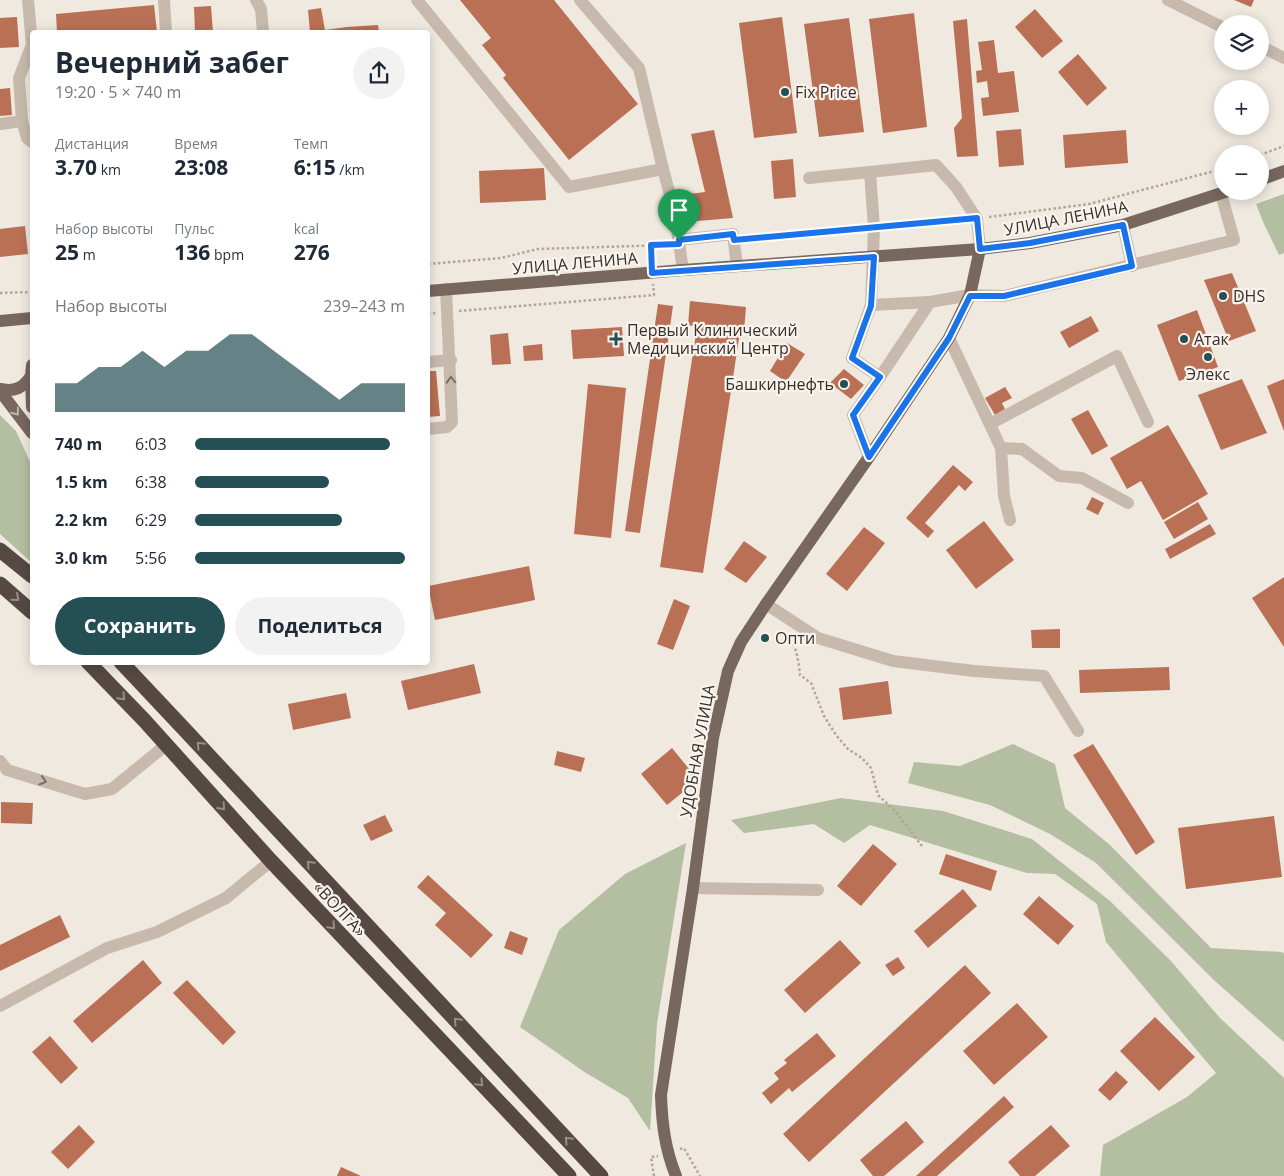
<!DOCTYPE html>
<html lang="ru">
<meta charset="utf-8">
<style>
body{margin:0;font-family:"Open Sans",sans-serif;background:#f2f2f3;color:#1f2937;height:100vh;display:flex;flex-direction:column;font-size:19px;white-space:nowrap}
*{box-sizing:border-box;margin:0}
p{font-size:16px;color:#747a83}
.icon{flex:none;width:28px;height:28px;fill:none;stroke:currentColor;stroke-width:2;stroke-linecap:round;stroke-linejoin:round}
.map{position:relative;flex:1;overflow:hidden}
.panel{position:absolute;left:30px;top:30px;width:400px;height:635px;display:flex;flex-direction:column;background:#fff;border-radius:5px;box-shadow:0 2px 12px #0003}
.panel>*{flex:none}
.buttons{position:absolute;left:1214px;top:15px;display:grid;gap:10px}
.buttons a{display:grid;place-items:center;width:55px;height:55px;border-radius:50%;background:#fff;box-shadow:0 2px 12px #0003;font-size:25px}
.pin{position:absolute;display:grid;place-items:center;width:42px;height:42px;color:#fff;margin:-51px -21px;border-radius:50% 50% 50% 0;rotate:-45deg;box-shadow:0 0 5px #0007}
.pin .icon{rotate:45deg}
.round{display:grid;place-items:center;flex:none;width:52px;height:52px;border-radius:26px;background:#f2f2f3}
.head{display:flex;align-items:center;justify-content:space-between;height:85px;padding:0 25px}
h1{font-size:28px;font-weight:700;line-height:38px}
.figures{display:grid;grid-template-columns:repeat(3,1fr);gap:8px;height:85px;padding:5px 25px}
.figures div{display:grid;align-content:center}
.figures b{font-size:21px;font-weight:700}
.figures small{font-size:14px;font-weight:400}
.figures p{font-size:14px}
.chart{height:140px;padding:10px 25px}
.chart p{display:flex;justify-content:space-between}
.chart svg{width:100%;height:90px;margin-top:5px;fill:#244f54;opacity:.7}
.action{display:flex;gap:10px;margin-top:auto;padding:10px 25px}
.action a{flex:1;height:58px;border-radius:30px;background:#244f54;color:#fff;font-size:20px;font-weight:700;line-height:58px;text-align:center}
.action a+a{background:#f2f2f3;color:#1f2937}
ul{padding:0 25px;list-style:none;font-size:16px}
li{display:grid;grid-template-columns:80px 60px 1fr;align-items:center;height:38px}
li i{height:12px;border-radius:6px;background:#244f54}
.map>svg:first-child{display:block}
</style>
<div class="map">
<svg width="1284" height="1176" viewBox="0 0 1284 1176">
<rect width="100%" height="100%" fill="#f0e9e0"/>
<!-- green -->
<g fill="#b4bea1">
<polygon points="1284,194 1284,253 1279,255 1264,224 1256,204"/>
<polygon points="0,415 16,431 32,466 32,563 0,534"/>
<polygon points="1013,744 1055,764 1065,808 1110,845 1211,948 1281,952 1284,953 1284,1042 1216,982 1096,863 1050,834 990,805 908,783 914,762 960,766"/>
<polygon points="841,798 943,811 1032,839 1110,901 1170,960 1220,1018 1284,1078 1284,1176 1100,1176 1103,1145 1187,1097 1216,1073 1106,942 1097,904 1055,874 1027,873 870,825 844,843 814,824 744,833 731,820"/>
<polygon points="686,843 657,1024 650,1131 628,1098 586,1073 520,1027 559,930 625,874"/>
</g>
<!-- building -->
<g fill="#b97055">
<polygon points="460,0 554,0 638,104 569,160 503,78 506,75 482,45 491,38"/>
<polygon points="1234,0 1254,0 1251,7"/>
<polygon points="154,5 157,32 57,32 56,14"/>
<polygon points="211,6 213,32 195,32 194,7"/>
<polygon points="321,8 325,30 347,27 378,25 379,32 310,32 308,10"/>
<polygon points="1035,9 1063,41 1042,58 1015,27"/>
<polygon points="914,13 927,127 883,133 869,19"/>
<polygon points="17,17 19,47 0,48 0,18"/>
<polygon points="782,17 797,133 754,138 739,23"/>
<polygon points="849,18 864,132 819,137 804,24"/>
<polygon points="967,19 978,156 957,157 954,128 962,118 953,21"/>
<polygon points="994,40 998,73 1014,71 1019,112 983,116 981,98 989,97 987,81 977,83 976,71 982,70 978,42"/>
<polygon points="1078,54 1107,88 1087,106 1058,72"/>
<polygon points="10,88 12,115 0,116 0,89"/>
<polygon points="1021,129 1024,165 999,167 996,131"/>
<polygon points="714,130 733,218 686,222 681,195 705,192 691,134"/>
<polygon points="1126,130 1128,163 1065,168 1063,135"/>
<polygon points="793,159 796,197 774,199 771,161"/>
<polygon points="544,168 546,200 480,203 479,171"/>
<polygon points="25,226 28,254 0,257 0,229"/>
<polygon points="1232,273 1256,331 1229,341 1204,280"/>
<polygon points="690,301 746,307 744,331 740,332 703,573 660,567 697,327 688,325"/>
<polygon points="658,304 673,306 640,533 625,531"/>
<polygon points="1197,310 1218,367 1179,381 1157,325"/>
<polygon points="1091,316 1099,331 1069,348 1060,332"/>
<polygon points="622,327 624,356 573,359 571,330"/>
<polygon points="508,333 511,364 492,365 490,335"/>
<polygon points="787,343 805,354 786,382 770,371"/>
<polygon points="542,344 543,360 524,361 523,346"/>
<polygon points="844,369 864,385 851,399 830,383"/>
<polygon points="428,371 436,371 440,416 428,417"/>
<polygon points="1242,379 1267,433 1221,450 1198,395"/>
<polygon points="1284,379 1284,431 1267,386"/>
<polygon points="588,384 626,388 611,538 574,534"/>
<polygon points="1005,387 1012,398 1002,403 1005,409 995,415 985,398"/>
<polygon points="1088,410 1108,446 1092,455 1071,419"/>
<polygon points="1168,425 1208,494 1163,520 1141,481 1127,489 1110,458"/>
<polygon points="953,465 973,482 965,491 959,485 925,523 934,531 928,538 906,518"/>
<polygon points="1092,497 1104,503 1098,515 1086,509"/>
<polygon points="1198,502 1208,519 1174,539 1164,522"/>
<polygon points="984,521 1014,560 976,589 946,550"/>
<polygon points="1210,524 1216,534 1170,559 1165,549"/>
<polygon points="864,527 885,543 847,591 826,574"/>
<polygon points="744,541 767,557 746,583 724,569"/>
<polygon points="529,566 535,600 435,620 428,586"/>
<polygon points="1284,577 1284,647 1252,598"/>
<polygon points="674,599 690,606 673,650 657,644"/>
<polygon points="1060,629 1060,648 1032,648 1031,630"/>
<polygon points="474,664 481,693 408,710 401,681"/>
<polygon points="1169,667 1170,690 1080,693 1079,670"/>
<polygon points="888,681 892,714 843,720 839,688"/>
<polygon points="346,693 351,718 293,730 288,704"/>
<polygon points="1093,744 1155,842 1136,855 1073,755"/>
<polygon points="672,748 698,780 667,805 641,774"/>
<polygon points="557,751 585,758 581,772 554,765"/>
<polygon points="1,802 33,803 32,824 1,823"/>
<polygon points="385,815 393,831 371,841 363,825"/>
<polygon points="1274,816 1282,877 1186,889 1178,828"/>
<polygon points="873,844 897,864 861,906 837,886"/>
<polygon points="946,854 997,871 991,891 939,874"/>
<polygon points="428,875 493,935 471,958 435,925 446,913 417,887"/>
<polygon points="963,889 977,906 928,948 914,931"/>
<polygon points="1039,896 1074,926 1058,945 1023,914"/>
<polygon points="60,915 70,937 0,971 0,945"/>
<polygon points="510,931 528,938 522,955 504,948"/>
<polygon points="840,940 861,963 805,1013 784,990"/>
<polygon points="898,957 905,968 893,976 885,965"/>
<polygon points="143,960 162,983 92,1043 73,1021"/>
<polygon points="965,965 991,993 809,1162 783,1134"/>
<polygon points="187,980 236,1032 223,1045 173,993"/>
<polygon points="1017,1003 1048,1037 994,1085 963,1051"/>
<polygon points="1155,1017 1195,1057 1159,1091 1120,1051"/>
<polygon points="817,1033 836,1056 792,1092 789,1088 771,1104 762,1093 779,1079 774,1073 787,1063 784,1060"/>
<polygon points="50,1036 78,1068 61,1084 32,1052"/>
<polygon points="1116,1071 1128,1082 1110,1101 1098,1090"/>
<polygon points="1004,1096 1014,1107 937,1176 916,1176"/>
<polygon points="906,1121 924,1142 884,1176 873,1176 860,1160"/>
<polygon points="79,1125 95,1142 68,1169 51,1152"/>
<polygon points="1051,1125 1070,1146 1035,1176 1020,1176 1008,1162"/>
<polygon points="341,1167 361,1176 337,1176"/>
</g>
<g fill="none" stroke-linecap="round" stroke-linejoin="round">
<!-- path -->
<g stroke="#b3a497" stroke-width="2.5" stroke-dasharray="2.5 2.5" stroke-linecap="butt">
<polyline points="1260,155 1284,146"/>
<polyline points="989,217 1089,204 1222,169"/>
<polyline points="884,227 964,220"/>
<polyline points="745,239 862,229"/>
<polyline points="651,245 652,261"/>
<polyline points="428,264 501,258 538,249 667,245"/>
<polyline points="0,293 32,292"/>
<polyline points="459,311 654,295 653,284"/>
<polyline points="428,314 436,313"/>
<path d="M789 635C796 645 799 663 800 675L811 683 824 716 836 735 848 749 862 758 871 768 878 795 894 810 922 846"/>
<polyline points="680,1149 684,1148 700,1176"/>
<polyline points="654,1176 651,1157 658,1156"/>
</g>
<!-- minor -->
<g stroke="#c7baad" stroke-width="12">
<polyline points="164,0 166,32"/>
<polyline points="256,0 261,9 263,32"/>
<polyline points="417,0 569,187 663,169 674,210 683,270"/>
<polyline points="580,0 639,68 663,169"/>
<polyline points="1168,0 1222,27"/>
<polyline points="1260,46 1284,58"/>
<polyline points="22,121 19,78 32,45 28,0"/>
<polyline points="0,124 22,121 27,138 32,142"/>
<polyline points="809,178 870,172"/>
<polyline points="1123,225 1132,266"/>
<polyline points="679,240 733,234 737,266"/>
<polyline points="871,305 930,302"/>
<polyline points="949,338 1001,448 1004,496 1010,520"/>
<polyline points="428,362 451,360"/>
<polyline points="880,377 930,302 970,295 1004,296 1234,240 1221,194"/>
<polyline points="990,424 1117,356 1148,422"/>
<polyline points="428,429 447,427 452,422 446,289"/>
<polyline points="1001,448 1022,449 1059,476 1082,478 1128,503"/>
<polyline points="869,457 853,415 880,377 852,358 871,305 874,228 870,172 936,165 956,187 977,219 980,249"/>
<polyline points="766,604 818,638 893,661 974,671 1044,676 1078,731"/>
<polyline points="0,761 7,770 85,794 112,789 166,745"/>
<polyline points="693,888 818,890"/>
<polyline points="0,1006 107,948 157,932 226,898 271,861"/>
</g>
<!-- major -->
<g stroke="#77675d" stroke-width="12">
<polyline points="1260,180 1284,171"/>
<polyline points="428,291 683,270 980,249 1030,243 1123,225 1228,191"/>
<polyline points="0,321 32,318"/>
<polyline points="32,365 31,376 32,407"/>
<path d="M0 389C15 392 23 388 31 376"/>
<polyline points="0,391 32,433"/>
<path d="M676 1176C665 1149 662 1124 661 1095L693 888 713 738 728 671 741 642 766 604 869 457 949 338 970 295 980 249"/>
</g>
<!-- highway -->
<g stroke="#564943" stroke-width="15">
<polyline points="0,550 32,576"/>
<polyline points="0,584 32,612"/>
<polyline points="88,662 144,720 271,861 569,1176"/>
<polyline points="121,662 185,730 601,1176"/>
</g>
</g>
<!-- one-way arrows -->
<defs><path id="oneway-chevron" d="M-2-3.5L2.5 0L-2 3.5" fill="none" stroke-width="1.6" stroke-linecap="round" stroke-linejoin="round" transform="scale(1.25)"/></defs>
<g stroke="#786e66">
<use href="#oneway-chevron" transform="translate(451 380) rotate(-92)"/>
<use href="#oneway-chevron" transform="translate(43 781) rotate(17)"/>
</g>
<use stroke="#beb4ac" href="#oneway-chevron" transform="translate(16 412) rotate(52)"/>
<g stroke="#978d87">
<use href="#oneway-chevron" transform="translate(16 598) rotate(41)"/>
<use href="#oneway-chevron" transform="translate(122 697) rotate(46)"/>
<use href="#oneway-chevron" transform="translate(200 745) rotate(-133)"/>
<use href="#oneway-chevron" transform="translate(222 807) rotate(48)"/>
<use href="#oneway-chevron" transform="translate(310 864) rotate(-133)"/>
<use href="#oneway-chevron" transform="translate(332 926) rotate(47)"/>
<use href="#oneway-chevron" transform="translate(457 1021) rotate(-133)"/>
<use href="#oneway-chevron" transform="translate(480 1083) rotate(46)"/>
<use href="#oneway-chevron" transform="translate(568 1140) rotate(-133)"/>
</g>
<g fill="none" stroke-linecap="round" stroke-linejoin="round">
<!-- route casing -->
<g stroke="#fff" stroke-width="10">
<polygon id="route" points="977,218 980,249 1030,243 1123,225 1132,266 1004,296 970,296 949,338 869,457 853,415 880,377 852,358 871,306 874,257 652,273 651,245 679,244 679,240 733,234 734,240"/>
</g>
<!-- route -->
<use href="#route" stroke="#1a73e8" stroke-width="6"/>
</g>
<!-- markers -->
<g fill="#244f54" stroke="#f8f3ec" stroke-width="2">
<circle cx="785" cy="92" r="5"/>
<circle cx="1223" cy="296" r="5"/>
<path d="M613.5 331.5h5v5h5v5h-5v5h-5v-5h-5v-5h5z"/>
<circle cx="1184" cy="339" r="5"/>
<circle cx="1208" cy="357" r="5"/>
<circle cx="844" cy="384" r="5"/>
<circle cx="765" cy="638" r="5"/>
</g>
<g text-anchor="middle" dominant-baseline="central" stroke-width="4.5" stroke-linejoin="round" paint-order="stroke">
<!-- poi labels -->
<g font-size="16" fill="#372f2b" stroke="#f8f3ec" text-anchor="start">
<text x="795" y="92">Fix Price</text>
<text x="1233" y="296">DHS</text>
<text x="627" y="330">Первый Клинический<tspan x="627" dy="18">Медицинский Центр</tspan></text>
<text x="1194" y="339">Атак</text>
<text x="1208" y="374" text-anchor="middle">Элекс</text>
<text x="834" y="384" text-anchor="end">Башкирнефть</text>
<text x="775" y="638">Опти</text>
</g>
<!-- street labels -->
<g font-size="16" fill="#372f2b" stroke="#f8f3ec">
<text transform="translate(1066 218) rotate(-11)">УЛИЦА ЛЕНИНА</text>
<text transform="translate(575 263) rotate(-5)">УЛИЦА ЛЕНИНА</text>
<text transform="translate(697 751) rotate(-80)">УДОБНАЯ УЛИЦА</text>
<text transform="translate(340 909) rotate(47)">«ВОЛГА»</text>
</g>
</g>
</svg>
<div class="buttons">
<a><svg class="icon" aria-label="layers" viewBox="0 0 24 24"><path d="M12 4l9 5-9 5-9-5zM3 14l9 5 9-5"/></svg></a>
<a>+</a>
<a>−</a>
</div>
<div class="pin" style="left:679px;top:240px;background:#1e9e55"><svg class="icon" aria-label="arrive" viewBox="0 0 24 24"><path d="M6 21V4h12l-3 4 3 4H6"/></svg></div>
<section class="panel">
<div class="head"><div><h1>Вечерний забег</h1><p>19:20 · 5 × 740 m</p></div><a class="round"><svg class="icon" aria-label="share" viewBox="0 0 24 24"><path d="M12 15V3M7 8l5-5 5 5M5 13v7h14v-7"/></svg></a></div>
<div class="figures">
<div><p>Дистанция</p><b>3.70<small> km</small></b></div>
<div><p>Время</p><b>23:08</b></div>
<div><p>Темп</p><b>6:15<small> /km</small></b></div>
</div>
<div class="figures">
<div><p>Набор высоты</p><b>25<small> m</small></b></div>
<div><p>Пульс</p><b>136<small> bpm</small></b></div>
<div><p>kcal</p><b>276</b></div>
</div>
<div class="chart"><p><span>Набор высоты</span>239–243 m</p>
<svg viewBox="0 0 160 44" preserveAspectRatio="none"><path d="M0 44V30L10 30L20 22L30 22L40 14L50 22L60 14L70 14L80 6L90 6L100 14L110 22L120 30L130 38L140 30L150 30L160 30V44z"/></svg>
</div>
<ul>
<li><b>740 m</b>6:03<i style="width:93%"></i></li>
<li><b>1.5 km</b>6:38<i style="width:64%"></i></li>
<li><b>2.2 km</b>6:29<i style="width:70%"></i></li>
<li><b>3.0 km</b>5:56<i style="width:100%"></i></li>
</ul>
<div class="action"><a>Сохранить</a><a>Поделиться</a></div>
</section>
</div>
